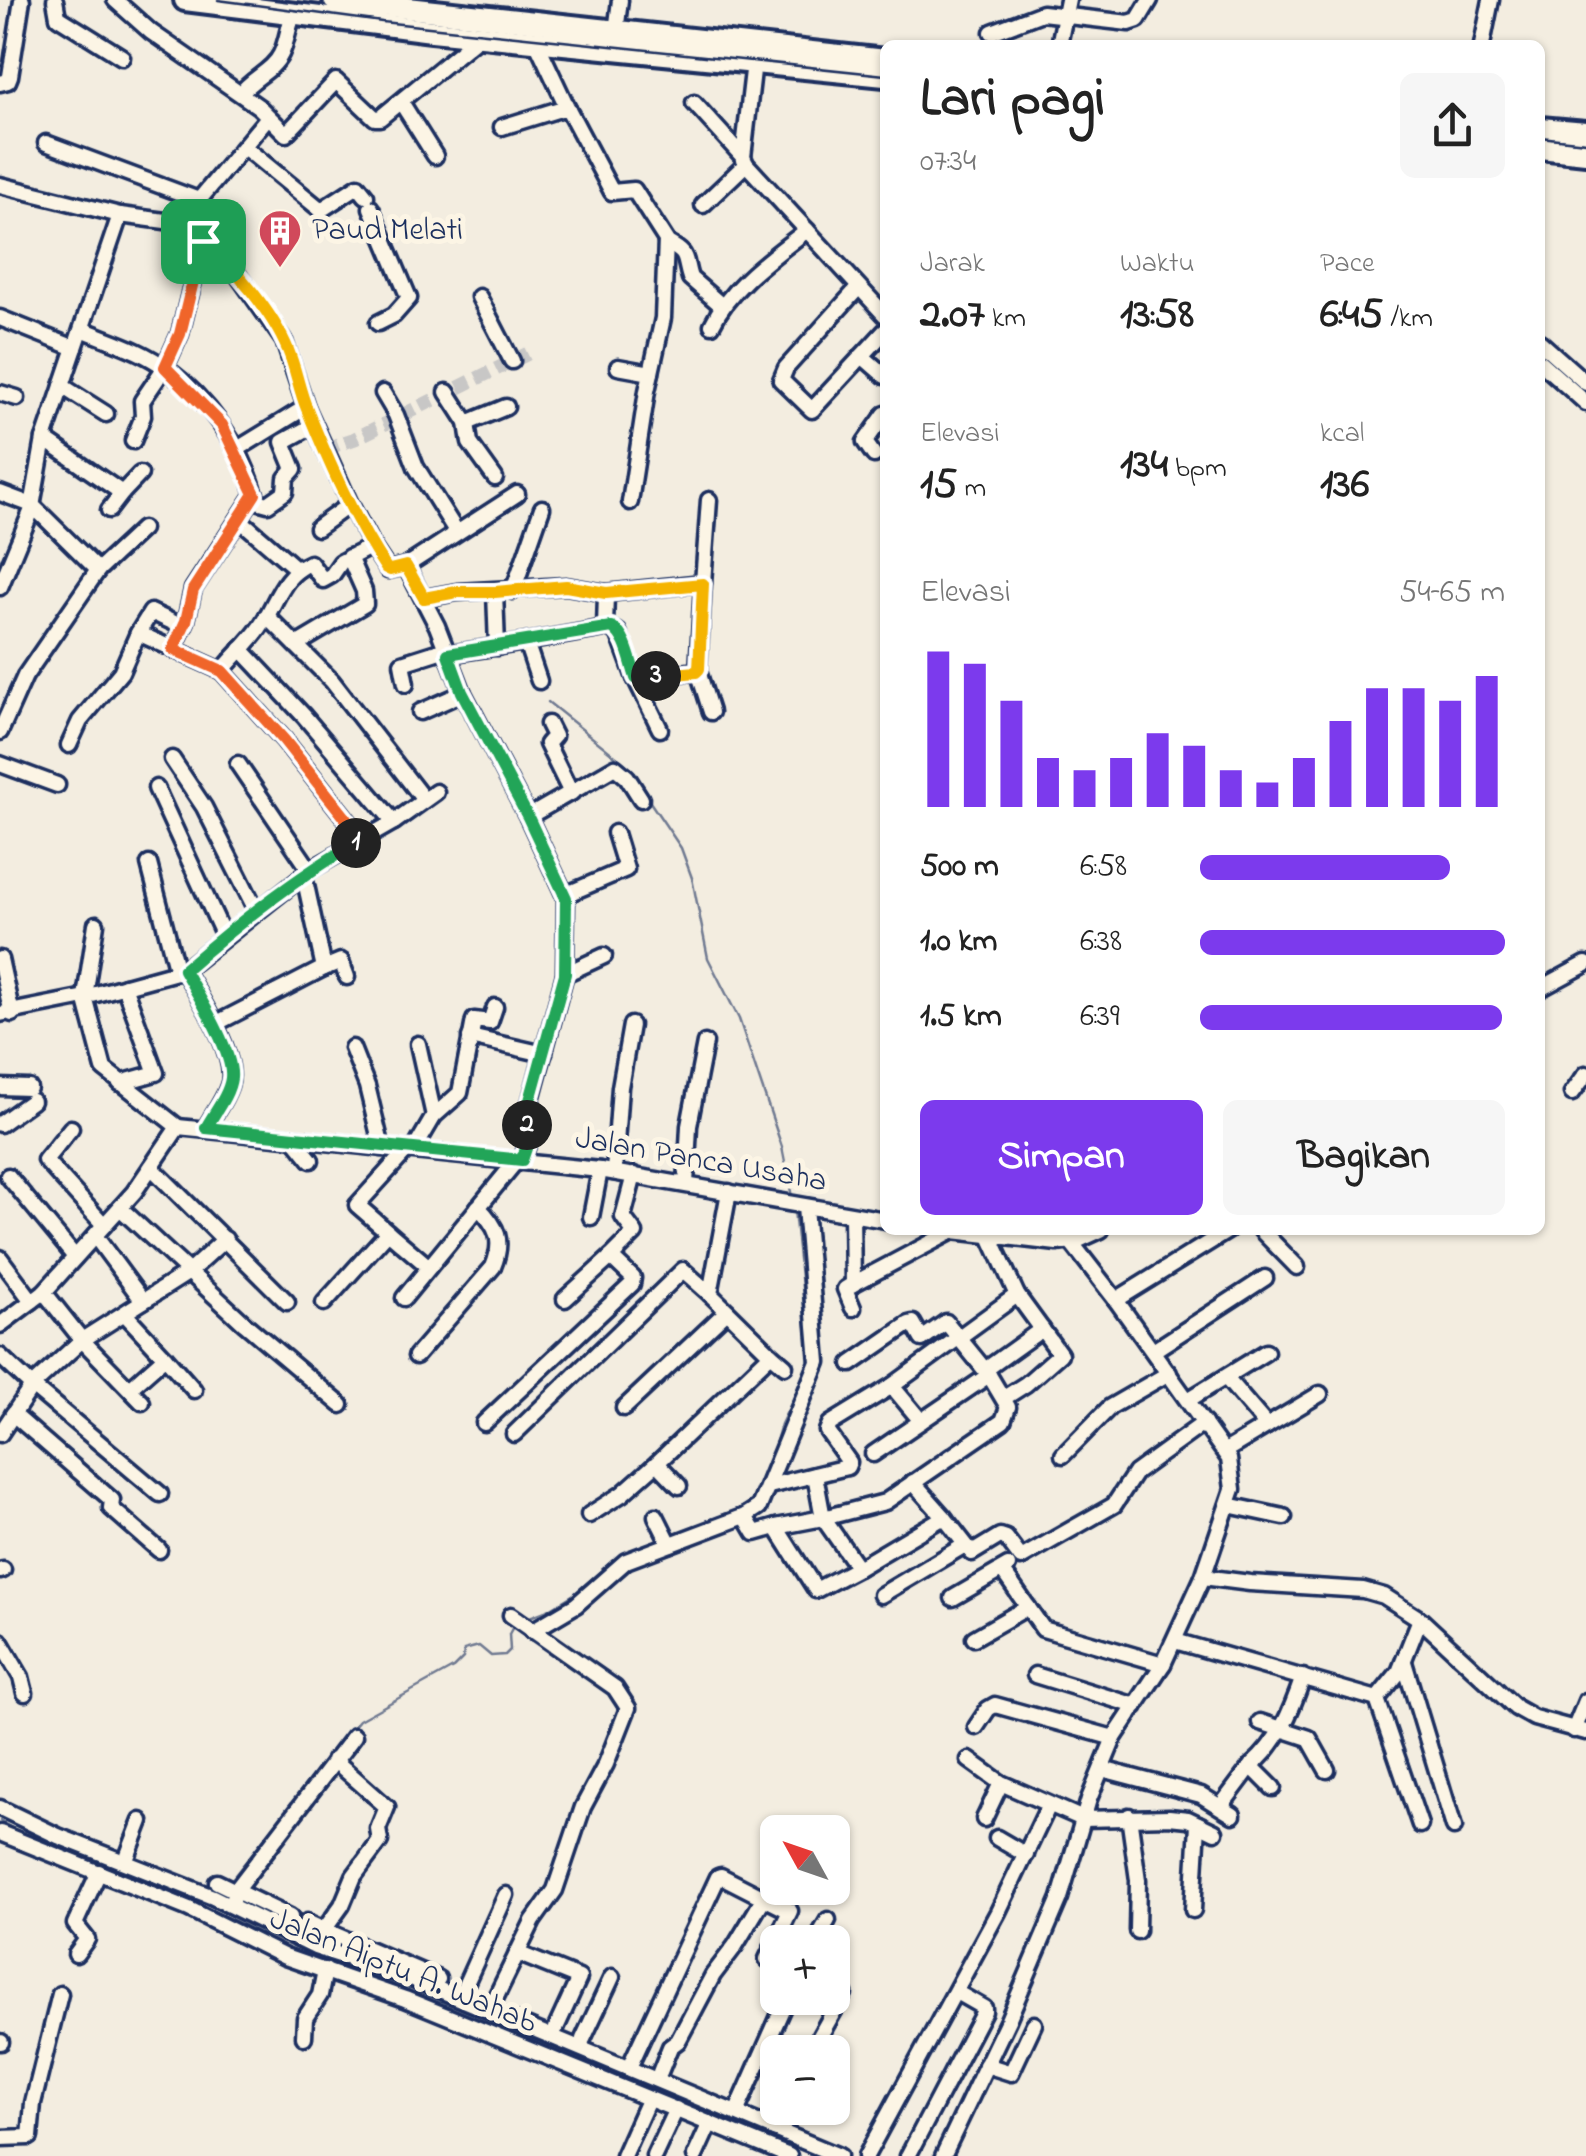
<!DOCTYPE html>
<html lang="id">
<meta charset="utf-8">
<style>
body{margin:0;font-family:"Indie Flower",sans-serif;background:#f6f6f6;color:#222;height:100vh;display:flex;flex-direction:column;font-size:38px;white-space:nowrap}
*{box-sizing:border-box;margin:0}
p{font-size:32px;color:#767676}
.icon{flex:none;width:55px;height:55px;fill:none;stroke:currentColor;stroke-width:2;stroke-linecap:round;stroke-linejoin:round}
.map{position:relative;flex:1;overflow:hidden}
.panel{position:absolute;left:880px;top:40px;width:665px;height:1195px;display:flex;flex-direction:column;background:#fff;border-radius:15px;box-shadow:0 2px 8px #0004}
.panel>*{flex:none}
.needle{width:65px;rotate:310deg}
.controls{position:absolute;left:760px;top:1815px;display:grid;gap:20px}
.controls a{display:grid;place-items:center;width:90px;height:90px;border-radius:15px;background:#fff;box-shadow:0 2px 8px #0004;font-size:50px}
.pin{position:absolute;display:grid;place-items:center;width:85px;height:85px;color:#fff;margin:-42px;border-radius:20px;box-shadow:0 5px 15px #0006}
.km{position:absolute;width:50px;height:50px;margin:-25px;border-radius:50%;background:#222;color:#fff;font-size:28px;line-height:50px;text-align:center}
.round{display:grid;place-items:center;flex:none;width:105px;height:105px;border-radius:15px;background:#f6f6f6}
.overview{display:flex;align-items:center;justify-content:space-between;height:170px;padding:0 40px}
h1{font-size:55px;font-weight:800;line-height:75px}
.stats{display:grid;grid-template-columns:repeat(3,1fr);gap:15px;height:170px;padding:10px 40px}
.stats div{display:grid;align-content:center}
.stats b{font-size:42px;font-weight:800}
.stats small{font-size:28px;font-weight:400}
.stats p{font-size:28px}
.chart{height:280px;padding:20px 40px}
.chart p{display:flex;justify-content:space-between}
.chart svg{width:100%;height:180px;margin-top:10px;stroke:#7c3aed;stroke-width:6}
.button{display:flex;gap:20px;margin-top:auto;padding:20px 40px}
.button a{flex:1;height:115px;border-radius:15px;background:#7c3aed;color:#fff;font-size:40px;font-weight:800;line-height:115px;text-align:center}
.button a+a{background:#f6f6f6;color:#222}
ul{padding:0 40px;list-style:none;font-size:32px}
li{display:grid;grid-template-columns:160px 120px 1fr;align-items:center;height:75px}
li i{height:25px;border-radius:12px;background:#7c3aed}
.map>svg:first-child{display:block}
</style>
<div class="map">
<svg width="1586" height="2156" viewBox="0 0 1586 2156">
<rect width="100%" height="100%" fill="#f3ede0"/>
<filter id="ink" filterUnits="userSpaceOnUse"><feTurbulence type="fractalNoise" baseFrequency=".01" numOctaves="2"/><feDisplacementMap in="SourceGraphic" scale="20" xChannelSelector="R" yChannelSelector="G"/><feConvolveMatrix kernelMatrix="1 2 1 2 8 2 1 2 1" color-interpolation-filters="sRGB"/></filter>
<g filter="url(#ink)">
<g fill="none" stroke-linecap="round" stroke-linejoin="round">
<!-- stream -->
<g stroke="#707a91" stroke-width="2.5">
<polyline points="548,702 624,763 630,772"/>
<polyline points="648,799 681,848 692,878 708,958 739,1019 782,1147 792,1197"/>
<polyline points="751,1504 769,1465 781,1424 810,1364 794,1210"/>
<polyline points="527,1618 548,1610 574,1594 621,1554 652,1544"/>
<polyline points="349,1732 359,1720 453,1668 463,1658 464,1650 479,1646 491,1656 505,1655 510,1650 509,1634 515,1623"/>
<polyline points="0,1821 20,1833"/>
<polyline points="32,1838 111,1865 293,1947 438,2001 748,2126"/>
<polyline points="231,1880 344,1738"/>
</g>
<!-- minor-tunnel -->
<polyline stroke="#c8c7c6" stroke-width="14" stroke-dasharray="14 7" stroke-linecap="butt" points="325,449 354,439 529,353"/>
<!-- minor casing -->
<g stroke="#1b2f5e" stroke-width="21">
<g id="minor">
<polyline points="55,0 58,17 122,57"/>
<polyline points="115,0 151,32 259,107 286,134 336,81 375,118 380,118 480,36"/>
<polyline points="616,32 620,0"/>
<polyline points="992,32 1042,13 1129,23 1138,20 1150,0"/>
<polyline points="536,41 568,109"/>
<polyline points="1059,45 1068,0"/>
<polyline points="1482,45 1491,0"/>
<polyline points="754,62 743,157 746,164 885,315"/>
<polyline points="0,83 8,81 10,76 22,0"/>
<path d="M241 93C252 78 273 71 281 54 287 42 288 27 293 15"/>
<polyline points="401,102 435,156"/>
<polyline points="694,103 743,157"/>
<polyline points="502,127 560,109 568,109 612,192 634,190 666,240 663,318 647,391 630,502"/>
<polyline points="46,143 199,200"/>
<polyline points="244,147 321,210 358,186 366,196"/>
<polyline points="0,185 120,215 180,223 268,117"/>
<polyline points="703,205 746,164"/>
<polyline points="371,208 409,298 394,315 378,323"/>
<polyline points="180,223 228,261 284,341 306,407 350,504 372,546 388,570 406,566 517,494"/>
<path d="M666 242C690 255 683 256 690 278L722 306"/>
<polyline points="858,288 786,368 781,380 812,410 885,331"/>
<polyline points="479,297 512,361"/>
<polyline points="0,318 75,348"/>
<path d="M712 325C731 285 773 257 807 230"/>
<polyline points="1540,342 1586,383"/>
<polyline points="862,356 885,376"/>
<polyline points="1540,362 1586,403"/>
<polyline points="618,367 651,373"/>
<polyline points="62,386 106,414"/>
<polyline points="447,392 467,423 470,443 495,478"/>
<polyline points="0,393 17,398"/>
<polyline points="383,393 396,415 416,467 456,531"/>
<polyline points="467,423 506,407"/>
<polyline points="44,439 122,493 109,510"/>
<polyline points="133,441 143,416 142,401 165,367 180,334 203,241"/>
<polyline points="236,450 306,407"/>
<polyline points="874,455 865,442 885,414"/>
<polyline points="0,493 32,505 98,570 25,676 0,732"/>
<polyline points="122,493 140,474"/>
<polyline points="253,500 268,504 285,492 286,478 294,469 283,442 314,425"/>
<polyline points="239,519 298,570"/>
<polyline points="317,528 350,504"/>
<polyline points="406,566 437,626 463,693 528,817 566,898 565,974 525,1122 533,1128 522,1160"/>
<polyline points="98,570 142,529"/>
<polyline points="0,587 31,512 44,439 120,215"/>
<polyline points="513,591 542,508"/>
<polyline points="495,592 497,647"/>
<polyline points="606,593 703,583 709,500"/>
<polyline points="425,598 457,592 566,586 606,593 605,628 526,642 539,681"/>
<polyline points="267,616 332,681 424,800"/>
<polyline points="606,626 618,632 635,678"/>
<polyline points="138,633 151,612 183,627"/>
<polyline points="296,645 365,604 364,591 349,557"/>
<polyline points="173,649 222,671 284,740 363,840"/>
<polyline points="241,649 304,716 394,822"/>
<polyline points="449,654 526,642"/>
<path d="M222 671C234 656 250 642 260 627 277 603 281 575 310 563L323 580 332 575 341 562 372 546"/>
<polyline points="698,671 711,712"/>
<polyline points="406,684 402,663 446,649"/>
<polyline points="420,712 463,693"/>
<polyline points="548,724 554,736 547,744 571,793"/>
<polyline points="660,729 635,678 698,671 703,583"/>
<path d="M69 745 80 721 121 672 138 633 173 649 186 621 193 589 255 494C241 445 207 399 167 369 142 350 110 341 82 329"/>
<polyline points="172,759 204,807 256,910"/>
<polyline points="0,764 57,785"/>
<polyline points="238,764 310,870"/>
<polyline points="156,788 224,936"/>
<polyline points="528,817 615,767 627,777 641,799"/>
<polyline points="149,864 177,972"/>
<polyline points="565,895 626,869 615,833"/>
<polyline points="96,924 85,997 104,1069 178,1127"/>
<polyline points="0,959 12,1014"/>
<polyline points="324,968 341,961 347,977"/>
<path d="M184 970C198 995 240 1059 229 1086 224 1101 213 1115 206 1128"/>
<polyline points="565,974 604,956"/>
<polyline points="1540,989 1586,964"/>
<polyline points="0,1014 85,997 184,970 310,870 394,822 436,792"/>
<polyline points="215,1024 324,968 304,876"/>
<polyline points="470,1037 544,1054"/>
<polyline points="418,1044 434,1116"/>
<polyline points="352,1048 367,1086 382,1148"/>
<polyline points="120,1083 156,1073 124,986"/>
<polyline points="0,1087 29,1088"/>
<polyline points="1572,1093 1586,1074"/>
<polyline points="0,1124 32,1101"/>
<polyline points="71,1128 45,1160 104,1225"/>
<polyline points="294,1139 311,1160"/>
<polyline points="414,1150 434,1116 460,1093 474,1020 490,1022 495,1007"/>
<polyline points="151,1167 287,1302"/>
<polyline points="614,1172 620,1087 631,1025"/>
<polyline points="8,1176 75,1257"/>
<polyline points="686,1184 689,1126 705,1043"/>
<polyline points="120,1208 245,1324 341,1405"/>
<polyline points="852,1215 853,1284 845,1289 853,1308"/>
<polyline points="591,1217 600,1170"/>
<polyline points="944,1230 1057,1243 1079,1240 1101,1230"/>
<polyline points="1261,1230 1297,1267"/>
<polyline points="388,1232 429,1267"/>
<polyline points="95,1236 143,1301"/>
<polyline points="990,1236 1017,1295 1060,1354 1026,1384 1004,1398"/>
<polyline points="1071,1242 1116,1300 1229,1459 1233,1489 1203,1577 1250,1583 1363,1590 1384,1596 1420,1619 1516,1708 1534,1718 1586,1732"/>
<polyline points="0,1258 32,1301"/>
<polyline points="853,1284 953,1231"/>
<polyline points="44,1292 82,1340 142,1402"/>
<polyline points="404,1298 517,1160"/>
<polyline points="565,1299 611,1257"/>
<polyline points="1116,1300 1229,1230"/>
<polyline points="324,1303 388,1232 357,1205 407,1150"/>
<polyline points="125,1314 165,1357"/>
<polyline points="0,1325 44,1292 134,1192 178,1127 600,1170 885,1220"/>
<polyline points="1153,1351 1265,1278"/>
<polyline points="771,1354 785,1366"/>
<polyline points="0,1356 32,1386 0,1434"/>
<path d="M416 1356 493 1267C504 1241 498 1227 478 1207"/>
<polyline points="851,1364 909,1324 913,1323 922,1339 946,1322 989,1375 873,1454"/>
<polyline points="985,1370 1042,1329"/>
<polyline points="989,1375 1008,1407 1003,1421 885,1502 823,1518 858,1568 944,1517 972,1553 1000,1536 1006,1538 1021,1558 1114,1505 1135,1473 1204,1423"/>
<polyline points="1226,1378 1267,1426"/>
<polyline points="892,1386 921,1421"/>
<polyline points="130,1388 165,1357 194,1390"/>
<polyline points="1188,1400 1266,1352"/>
<polyline points="624,1408 727,1311"/>
<polyline points="13,1414 112,1500 111,1508 159,1550"/>
<polyline points="484,1423 632,1284 633,1278 611,1257 635,1233 623,1217 634,1175"/>
<polyline points="514,1434 683,1270 710,1294"/>
<polyline points="1225,1451 1320,1394"/>
<polyline points="1063,1455 1110,1407 1169,1373"/>
<polyline points="913,1482 944,1517"/>
<polyline points="679,1486 657,1463 771,1354 710,1294 729,1192"/>
<polyline points="769,1486 847,1467 849,1462 827,1431 830,1424 892,1386 1017,1295"/>
<polyline points="160,1494 32,1386 82,1340 189,1272 225,1239"/>
<polyline points="1228,1505 1284,1517"/>
<polyline points="589,1515 622,1494 657,1463"/>
<polyline points="656,1516 670,1544"/>
<polyline points="745,1516 755,1533 776,1527 816,1590 858,1568"/>
<polyline points="776,1527 823,1518 815,1475"/>
<polyline points="1002,1570 1043,1629 1163,1664"/>
<polyline points="0,1571 3,1570"/>
<polyline points="881,1595 965,1545"/>
<polyline points="953,1598 1008,1566"/>
<polyline points="532,1631 576,1605 626,1561 745,1516 759,1507 818,1362 805,1207"/>
<polyline points="974,1638 1028,1607"/>
<polyline points="0,1641 21,1677 25,1693"/>
<polyline points="1175,1641 1377,1699"/>
<polyline points="1404,1662 1454,1827"/>
<polyline points="1035,1675 1136,1706"/>
<polyline points="1377,1699 1420,1825"/>
<polyline points="1377,1699 1399,1672 1420,1619"/>
<polyline points="1260,1722 1309,1738 1327,1770"/>
<polyline points="976,1727 988,1709 995,1705 1114,1738"/>
<polyline points="1574,1730 1586,1701"/>
<polyline points="334,1760 387,1807 378,1829 380,1841 354,1876 342,1905 324,1930 438,1979"/>
<polyline points="969,1760 1001,1783 1083,1819 1169,1817 1188,1819 1215,1832"/>
<polyline points="1102,1769 1201,1795 1233,1815"/>
<path d="M1273 1788 1251 1766C1279 1742 1291 1712 1303 1677"/>
<polyline points="1221,1806 1251,1766"/>
<polyline points="0,1808 58,1836 213,1897 315,1947 411,1978 839,2156"/>
<polyline points="1129,1816 1138,1880 1137,1931"/>
<polyline points="984,1819 1001,1783"/>
<polyline points="0,1833 189,1909 285,1957 405,1999 789,2156"/>
<polyline points="997,1838 1026,1855"/>
<polyline points="126,1860 141,1821"/>
<polyline points="217,1882 290,1917 285,1933"/>
<polyline points="230,1905 236,1890 354,1736"/>
<polyline points="1193,1910 1198,1824"/>
<polyline points="307,1922 324,1930"/>
<polyline points="815,1942 828,1920"/>
<polyline points="517,1953 579,1978 556,2028"/>
<polyline points="76,1954 87,1939 75,1924 99,1872"/>
<polyline points="463,1990 506,1895"/>
<polyline points="493,2003 533,1921 555,1890 583,1807 606,1764 628,1708 615,1688 511,1615"/>
<polyline points="304,2037 305,2018 320,1995 325,1970"/>
<polyline points="583,2039 612,1977"/>
<polyline points="0,2042 1,2042"/>
<polyline points="811,2052 844,1993 832,1985"/>
<polyline points="632,2061 718,1877 721,1876 764,1898"/>
<polyline points="986,2065 1011,2073 1034,2024"/>
<polyline points="660,2072 670,2047 678,2041 713,1975 735,1946 764,1898 790,1911 767,1959 778,1966"/>
<polyline points="736,2113 787,1998"/>
<polyline points="774,2129 784,2108"/>
<polyline points="0,2138 30,2137 33,2103 60,1994"/>
<polyline points="623,2156 648,2100"/>
<polyline points="654,2156 676,2109"/>
<polyline points="695,2156 710,2123"/>
<polyline points="866,2156 998,1912 1049,1805"/>
<polyline points="908,2156 984,2011 984,2008 956,1992"/>
<polyline points="943,2156 1008,2020 1060,1898 1089,1799 1114,1738 1163,1664 1203,1577"/>
</g>
</g>
<!-- highway casing -->
<g stroke="#1b2f5e" stroke-width="28">
<g id="highway">
<polyline points="185,0 432,31 885,76"/>
<polyline points="334,0 885,60"/>
<polyline points="1540,128 1586,132"/>
<polyline points="1540,148 1586,153"/>
</g>
</g>
<!-- minor -->
<use href="#minor" stroke="#fcf5e5" stroke-width="14"/>
<!-- highway -->
<use href="#highway" stroke="#fcf5e5" stroke-width="20"/>
<!-- tram -->
<g stroke="#1b2f5e" stroke-width="2.5">
<polyline points="218,0 382,22 885,75"/>
<polyline points="1540,137 1586,142"/>
</g>
</g>
</g>
<g fill="none" stroke-linecap="round" stroke-linejoin="round" filter="url(#ink)">
<!-- split-1 casing -->
<g stroke="#fff" stroke-width="20">
<polyline id="split-1" points="203,241 180,334 165,367 222,425 255,494 193,590 186,621 173,649 222,671 284,740 363,840 356,843"/>
</g>
<!-- split-2 casing -->
<g stroke="#fff" stroke-width="20">
<path id="split-2" d="M356 843C294 879 238 923 184 970 197 993 234 1053 231 1078 229 1095 214 1113 206 1128L522 1160 533 1128 527 1125"/>
</g>
<!-- split-3 casing -->
<g stroke="#fff" stroke-width="20">
<path id="split-3" d="M527 1125 524 1122 565 974 566 898 528 817 462 692 448 654 612 627C627 637 630 661 636 678L656 676"/>
</g>
<!-- split-4 casing -->
<g stroke="#fff" stroke-width="20">
<path id="split-4" d="M203 241C234 266 273 313 288 350 296 369 299 390 307 409 329 463 354 520 386 568L390 570 406 566 424 598 457 592H495L566 586 606 593 703 584 699 669 696 672 656 676"/>
</g>
<!-- split-1 -->
<use href="#split-1" stroke="#f0652b" stroke-width="12"/>
<!-- split-2 -->
<use href="#split-2" stroke="#22a559" stroke-width="12"/>
<!-- split-3 -->
<use href="#split-3" stroke="#22a559" stroke-width="12"/>
<!-- split-4 -->
<use href="#split-4" stroke="#f5b400" stroke-width="12"/>
</g>
<!-- icons -->
<defs>
<g id="building-pin" transform="scale(2.25)"><path d="M0 17L-7.5 6A9.5 9.5 0 1 1 7.5 6Z" fill="#d1495b" stroke="#fcf5e5"/><path d="M-4-6H4V6H1V3H-1V6H-4ZM-2.5-4.3h1.7v1.8h-1.7ZM.8-4.3h1.7v1.8H.8ZM-2.5-1h1.7V.8h-1.7ZM.8-1h1.7V.8H.8Z" fill="#fff"/></g>
</defs>
<g fill-rule="evenodd">
<use href="#building-pin" x="280" y="231"/>
</g>
<g text-anchor="middle" dominant-baseline="central" stroke-width="10" stroke-linejoin="round" paint-order="stroke">
<!-- poi labels -->
<g font-size="32" fill="#1b2f5e" stroke="#fcf5e5" text-anchor="start">
<text x="312" y="231">Paud Melati</text>
</g>
<!-- street labels -->
<g font-size="32" fill="#1b2f5e" stroke="#fcf5e5">
<text transform="translate(701 1161) rotate(10)">Jalan Panca Usaha</text>
<text transform="translate(403 1972) rotate(22)">Jalan Aiptu A. Wahab</text>
</g>
</g>
</svg>
<div class="controls">
<a><svg class="needle" viewBox="-14 -14 28 28"><path d="M0-13l5 13h-10z" fill="#e53935"/><path d="M0 13l5-13h-10z" fill="#767676"/></svg></a>
<a>+</a>
<a>−</a>
</div>
<div class="pin" style="left:203px;top:241px;background:#1e9e55"><svg class="icon" aria-label="arrive" viewBox="0 0 24 24"><path d="M6 21V4h12l-3 4 3 4H6"/></svg></div>
<b class="km" style="left:356px;top:843px">1</b>
<b class="km" style="left:527px;top:1125px">2</b>
<b class="km" style="left:656px;top:676px">3</b>
<section class="panel">
<div class="overview"><div><h1>Lari pagi</h1><p>07:34</p></div><a class="round"><svg class="icon" aria-label="share" viewBox="0 0 24 24"><path d="M12 15V3M7 8l5-5 5 5M5 13v7h14v-7"/></svg></a></div>
<div class="stats">
<div><p>Jarak</p><b>2.07<small> km</small></b></div>
<div><p>Waktu</p><b>13:58</b></div>
<div><p>Pace</p><b>6:45<small> /km</small></b></div>
</div>
<div class="stats">
<div><p>Elevasi</p><b>15<small> m</small></b></div>
<div><b>134<small> bpm</small></b></div>
<div><p>kcal</p><b>136</b></div>
</div>
<div class="chart"><p><span>Elevasi</span>54–65 m</p>
<svg viewBox="0 0 160 44" preserveAspectRatio="none"><path d="M5 44V6M15 44V9M25 44V18M35 44V32M45 44V35M55 44V32M65 44V26M75 44V29M85 44V35M95 44V38M105 44V32M115 44V23M125 44V15M135 44V15M145 44V18M155 44V12"/></svg>
</div>
<ul>
<li><b>500 m</b>6:58<i style="width:82%"></i></li>
<li><b>1.0 km</b>6:38<i style="width:100%"></i></li>
<li><b>1.5 km</b>6:39<i style="width:99%"></i></li>
</ul>
<div class="button"><a>Simpan</a><a>Bagikan</a></div>
</section>
</div>
